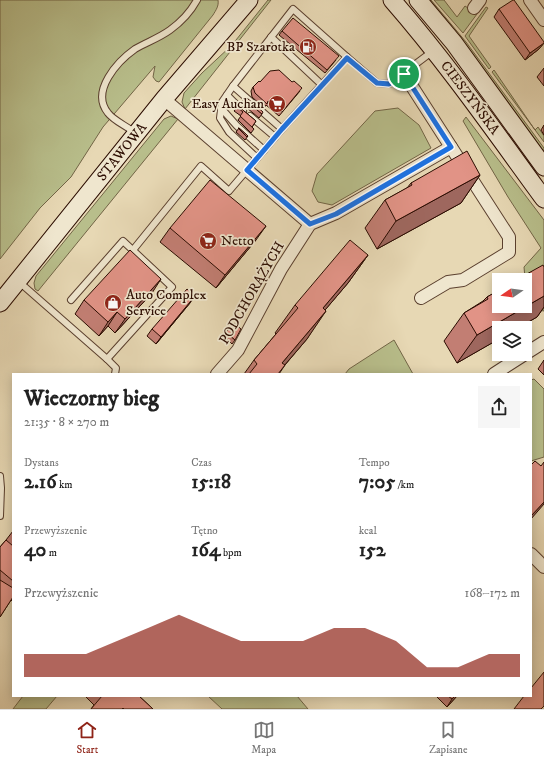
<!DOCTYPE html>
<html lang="pl">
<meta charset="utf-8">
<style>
body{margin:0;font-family:"IM FELL DW Pica",serif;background:#f6f6f6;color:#222;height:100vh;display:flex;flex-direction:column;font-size:15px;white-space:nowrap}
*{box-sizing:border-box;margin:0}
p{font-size:13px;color:#767676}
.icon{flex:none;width:22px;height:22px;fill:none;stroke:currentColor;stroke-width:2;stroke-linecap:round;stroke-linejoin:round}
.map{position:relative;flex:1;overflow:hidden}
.side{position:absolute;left:12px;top:373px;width:520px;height:324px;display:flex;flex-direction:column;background:#fff;border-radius:0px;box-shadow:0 2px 10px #0003}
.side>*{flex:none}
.needle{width:26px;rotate:257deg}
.controls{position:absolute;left:492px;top:273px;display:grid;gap:8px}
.controls a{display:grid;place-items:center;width:40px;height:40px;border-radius:0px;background:#fff;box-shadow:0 2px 10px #0003;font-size:20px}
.pin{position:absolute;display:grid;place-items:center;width:34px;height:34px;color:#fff;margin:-17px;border:2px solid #fff;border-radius:50%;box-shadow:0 1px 4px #0007}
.round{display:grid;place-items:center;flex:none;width:42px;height:42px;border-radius:0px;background:#f6f6f6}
.summary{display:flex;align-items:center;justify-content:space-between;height:68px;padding:0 12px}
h1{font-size:22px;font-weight:700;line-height:30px}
.metrics{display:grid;grid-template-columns:repeat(3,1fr);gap:6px;height:68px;padding:4px 12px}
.metrics div{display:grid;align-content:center}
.metrics b{font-size:20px;font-weight:700}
.metrics small{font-size:11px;font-weight:400}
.metrics p{font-size:11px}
.chart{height:112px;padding:8px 12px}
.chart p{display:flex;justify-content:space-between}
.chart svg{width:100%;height:72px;margin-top:4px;fill:#8f2418;opacity:.7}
.tabs{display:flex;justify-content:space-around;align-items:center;height:56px;border-top:1px solid #e0e0e0;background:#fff;font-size:11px;color:#767676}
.tabs a{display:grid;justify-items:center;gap:2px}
.tabs .on{color:#8f2418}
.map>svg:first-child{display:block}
</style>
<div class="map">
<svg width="544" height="709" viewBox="0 0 544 709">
<rect width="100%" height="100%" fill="#e7d8b4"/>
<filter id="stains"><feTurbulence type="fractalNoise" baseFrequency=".005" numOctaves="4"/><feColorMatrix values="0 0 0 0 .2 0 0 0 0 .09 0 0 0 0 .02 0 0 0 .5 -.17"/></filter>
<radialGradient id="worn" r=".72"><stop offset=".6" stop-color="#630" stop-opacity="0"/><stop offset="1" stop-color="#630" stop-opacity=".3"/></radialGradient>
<!-- green -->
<g fill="#b8be8b" stroke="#726546">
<path d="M0 0H218C219 6 216 10 213 15L159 82 156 81 153 77 155 66 103 127 71 177 40 208 0 259Z"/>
<polygon points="268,0 271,0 185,109 182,102 184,93 202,73 232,45"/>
<polygon points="427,0 431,0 466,42 544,148 544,154"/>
<polygon points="434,0 444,0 457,17 465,6 477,14 463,33"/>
<polygon points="486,7 488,8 469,36 491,67 489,69 465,36"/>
<polygon points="494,70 535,130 538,127 544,136 544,142 492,72"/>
<polygon points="398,108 419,125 431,148 332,205 318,202 312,191 317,174 375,111"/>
<polygon points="171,116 178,119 38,291 35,289 34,283 36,276 164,119"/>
<polygon points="466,117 544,220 544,311 539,310 526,289 524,267 541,248 508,197 463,121"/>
<polygon points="394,340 413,374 345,374 349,369"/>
<polygon points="534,379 544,389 544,457 531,461 531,380"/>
<polygon points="23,696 57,696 46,709 13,709"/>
<polygon points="208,696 297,696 308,709 222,709"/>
</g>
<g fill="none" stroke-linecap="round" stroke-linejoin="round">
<!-- lane casing -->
<g stroke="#5a3f2e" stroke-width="8">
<g id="lane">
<polyline points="271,37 322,85"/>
<polyline points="347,57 377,83 389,84 433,51"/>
<polyline points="233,86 222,102 220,118 229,132 257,158"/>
<polyline points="227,95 243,111"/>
<polyline points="221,108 237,126 264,150"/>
<polyline points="250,116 275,137"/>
<path d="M135 133C127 126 114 121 108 113 90 91 118 61 135 49 147 42 159 38 170 30 181 22 191 11 197 0"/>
<polyline points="133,250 201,166 229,191 282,129 347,57 293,9 233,86 282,129"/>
<polyline points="18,281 107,359 116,368 115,374"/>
<polyline points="71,300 123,241 172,287 107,359"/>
<polyline points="0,476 1,488 0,516"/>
</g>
</g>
<!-- street casing -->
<g stroke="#5a3f2e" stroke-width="14">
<g id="street">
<polyline points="530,0 544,20"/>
<polyline points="474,8 480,0"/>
<polyline points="404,74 451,147"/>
<polyline points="164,99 310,224"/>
<polyline points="525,354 544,342"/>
<polyline points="217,374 238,350 281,269 310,224 336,213 451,147 509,237 509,252 463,280 448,282 421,298"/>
<polyline points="494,374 525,354"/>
<polyline points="531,554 544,567"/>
</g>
</g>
<!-- secondary casing -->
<g stroke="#2b0c01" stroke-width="19">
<g id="secondary">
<path d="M392 0C447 63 495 132 544 199"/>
<polyline points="418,0 454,43 544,167"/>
<polyline points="0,303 164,99 249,0"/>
</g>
</g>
<!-- lane -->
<use href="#lane" stroke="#efe6ce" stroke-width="6"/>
<!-- street -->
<use href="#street" stroke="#efe6ce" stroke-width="12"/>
<!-- secondary -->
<use href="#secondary" stroke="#efe6ce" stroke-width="17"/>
</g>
<!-- wall -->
<g fill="#c27e73" stroke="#2b0c01">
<polygon points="499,9 544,43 539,49 525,60 494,17"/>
<polygon points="282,31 336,60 325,73 279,35"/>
<polygon points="544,68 544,86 537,77"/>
<polygon points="260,82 300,91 279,116 266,105 264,108 252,97 251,91 253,87"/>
<polygon points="244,99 262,114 259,118 241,103"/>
<polygon points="238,106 256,121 252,127 254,129 251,133 238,120 241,116 234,111"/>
<polygon points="544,125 544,135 541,130"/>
<polygon points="239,128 248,136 245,140 236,132"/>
<polygon points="480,175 461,203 377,249 365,228 385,200 407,188 411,183"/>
<polygon points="170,228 256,240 216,288 160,242"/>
<polygon points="368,255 348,283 325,310 307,339 285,365 279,374 244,374 254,360 276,334 275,333 295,305"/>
<polygon points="544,267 544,307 537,317 457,363 444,341 464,313 483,301 487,297"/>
<polygon points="152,293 115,333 108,326 99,336 75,314 84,300"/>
<polygon points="190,303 156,344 147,336 152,329"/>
<polygon points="226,332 235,340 232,344 223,335"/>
<polygon points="544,360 544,375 538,369"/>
<polygon points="13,531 13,602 11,600 0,617 0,547 6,540"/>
<polygon points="85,696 139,696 153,709 91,709 94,705"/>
<polygon points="436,696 457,696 447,707"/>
</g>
<!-- shaded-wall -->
<g fill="#9e675e" stroke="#2b0c01">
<polygon points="544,43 539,49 525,60 530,53"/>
<polygon points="480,175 461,203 377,249 396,221"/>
<polygon points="266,226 256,240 216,288 225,275"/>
<polygon points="368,255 348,283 303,336 323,308"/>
<polygon points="161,279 152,293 115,333 125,319"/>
<polygon points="195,296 190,303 156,344 161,337"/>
<polygon points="544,296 544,307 537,317 518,328 499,328 499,339 457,363 477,335"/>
<polygon points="326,311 307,339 277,374 282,363"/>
<polygon points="117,312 108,326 99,336 108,322"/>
<polygon points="544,502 544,504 531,519 531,516"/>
<polygon points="455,696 457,696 447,707 452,699"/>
</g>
<!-- building -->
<g fill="#e19386" stroke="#2b0c01">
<polygon points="513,0 514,0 544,42 544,43 530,53 499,9"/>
<polygon points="293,18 339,56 327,70 282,31"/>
<polygon points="279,70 292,82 294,81 302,88 282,112 268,101 267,104 255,93 253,87 259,81 260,82 270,71"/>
<polygon points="247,98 263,112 262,114 244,99"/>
<polygon points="238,106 256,121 252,127 254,129 240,116 243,112 237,107"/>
<polygon points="238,128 239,128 248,136 247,137"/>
<polygon points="467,151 480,175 396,221 385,200 412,185 411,183"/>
<polygon points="210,180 266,226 225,275 170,228"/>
<polygon points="350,240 368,255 323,308 326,311 282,363 285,365 278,374 249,374 257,364 254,360 298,308 295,305"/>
<polygon points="130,250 161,279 125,319 117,312 108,322 84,300"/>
<polygon points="543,265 544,267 544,296 477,335 464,313 488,299 487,297 499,290 499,306 525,306 525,280 516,280"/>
<polygon points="187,289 195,296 161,337 152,329"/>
<polygon points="234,323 241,329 235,340 226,332"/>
<polygon points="535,461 541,466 544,462 544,502 531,516 531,465"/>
<polygon points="6,540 13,546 13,581 0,570 0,547"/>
<polygon points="0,580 13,588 13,597 0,617"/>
<polygon points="544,672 544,706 541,709 514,709 524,696 531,696 531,688"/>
<polygon points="102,696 139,696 153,709 124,709 123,708 122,709 91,709"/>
<polygon points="448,696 455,696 452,699"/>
</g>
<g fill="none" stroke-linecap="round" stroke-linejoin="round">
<!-- route casing -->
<g stroke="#fff" stroke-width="8">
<polygon id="route" points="347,58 377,83 389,84 404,74 451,147 336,214 310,224 247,170 282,129"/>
</g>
<!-- route -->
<use href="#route" stroke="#1a73e8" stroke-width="5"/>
</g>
<!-- icons -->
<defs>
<g id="fuel-disc" transform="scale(0.9)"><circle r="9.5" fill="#8f2418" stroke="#efe6ce"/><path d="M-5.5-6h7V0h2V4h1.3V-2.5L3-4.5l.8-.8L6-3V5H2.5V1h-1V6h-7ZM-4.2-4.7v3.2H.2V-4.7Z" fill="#fff"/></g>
<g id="supermarket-disc" transform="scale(0.9)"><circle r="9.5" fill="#8f2418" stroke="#efe6ce"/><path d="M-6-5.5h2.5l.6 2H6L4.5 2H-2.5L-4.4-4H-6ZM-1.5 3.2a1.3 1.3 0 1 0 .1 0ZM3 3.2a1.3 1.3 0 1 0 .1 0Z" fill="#fff"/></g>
<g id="shop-disc" transform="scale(0.9)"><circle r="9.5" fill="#8f2418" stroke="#efe6ce"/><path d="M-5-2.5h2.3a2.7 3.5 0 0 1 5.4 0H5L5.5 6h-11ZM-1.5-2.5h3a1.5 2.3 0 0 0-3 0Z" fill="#fff"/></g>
</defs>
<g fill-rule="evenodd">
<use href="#fuel-disc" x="308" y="47"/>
<use href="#supermarket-disc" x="277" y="104"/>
<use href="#supermarket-disc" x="208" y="241"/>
<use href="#shop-disc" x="113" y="303"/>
</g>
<g text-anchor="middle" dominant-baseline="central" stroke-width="3.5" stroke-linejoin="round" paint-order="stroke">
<!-- poi labels -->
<g font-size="14" fill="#2b0c01" stroke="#efe6ce" text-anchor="end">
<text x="295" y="47">BP Szarotka</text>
<text x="264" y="104">Easy Auchan</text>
<text x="221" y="241" text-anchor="start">Netto</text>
<text x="126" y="295" text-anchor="start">Auto Complex<tspan x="126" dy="16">Service</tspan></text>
</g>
<!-- street labels -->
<g font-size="14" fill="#2b0c01" stroke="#efe6ce">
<text transform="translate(470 98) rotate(53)">CIESZYŃSKA</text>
<text transform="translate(122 152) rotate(-51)">STAWOWA</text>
<text transform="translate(252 293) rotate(-60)">PODCHORĄŻYCH</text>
</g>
</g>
<rect width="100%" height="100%" filter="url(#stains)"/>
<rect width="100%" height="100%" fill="url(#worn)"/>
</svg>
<div class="controls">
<a><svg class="needle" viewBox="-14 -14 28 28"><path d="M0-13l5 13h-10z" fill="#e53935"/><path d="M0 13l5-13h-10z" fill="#767676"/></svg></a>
<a><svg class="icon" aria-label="layers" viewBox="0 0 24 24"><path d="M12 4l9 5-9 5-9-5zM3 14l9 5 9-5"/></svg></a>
</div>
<div class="pin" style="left:404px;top:74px;background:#1e9e55"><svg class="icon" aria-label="arrive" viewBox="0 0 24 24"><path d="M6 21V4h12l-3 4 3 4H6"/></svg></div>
<section class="side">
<div class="summary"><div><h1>Wieczorny bieg</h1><p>21:35 · 8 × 270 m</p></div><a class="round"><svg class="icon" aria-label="share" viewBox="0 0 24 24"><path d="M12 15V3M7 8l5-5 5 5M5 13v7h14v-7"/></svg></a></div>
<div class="metrics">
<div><p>Dystans</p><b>2.16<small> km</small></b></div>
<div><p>Czas</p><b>15:18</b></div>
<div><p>Tempo</p><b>7:05<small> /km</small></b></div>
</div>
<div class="metrics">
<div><p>Przewyższenie</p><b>40<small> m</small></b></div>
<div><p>Tętno</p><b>164<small> bpm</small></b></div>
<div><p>kcal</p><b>152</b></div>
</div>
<div class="chart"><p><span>Przewyższenie</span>168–172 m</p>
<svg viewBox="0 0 160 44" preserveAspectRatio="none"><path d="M0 44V30L10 30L20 30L30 22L40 14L50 6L60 14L70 22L80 22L90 22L100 14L110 14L120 22L130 38L140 38L150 30L160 30V44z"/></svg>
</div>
</section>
</div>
<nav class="tabs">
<a class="on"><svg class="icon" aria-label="home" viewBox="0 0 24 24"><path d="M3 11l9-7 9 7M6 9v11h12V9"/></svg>Start</a>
<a><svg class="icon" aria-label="map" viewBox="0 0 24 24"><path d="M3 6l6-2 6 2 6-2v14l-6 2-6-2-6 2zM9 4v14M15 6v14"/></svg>Mapa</a>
<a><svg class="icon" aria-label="saved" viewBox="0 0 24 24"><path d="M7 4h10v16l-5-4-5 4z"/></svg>Zapisane</a>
</nav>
